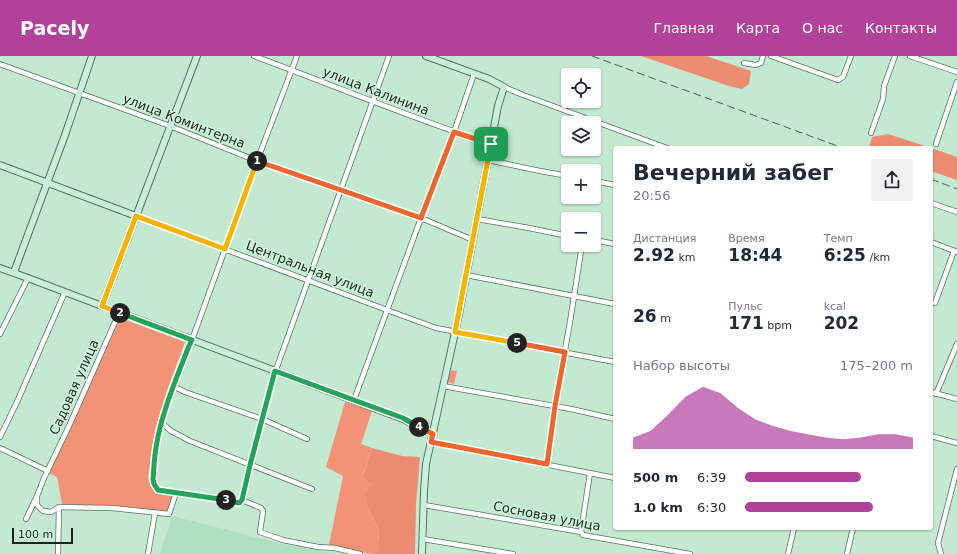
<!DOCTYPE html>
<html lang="ru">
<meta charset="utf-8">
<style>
body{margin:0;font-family:"DejaVu Sans",sans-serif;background:#f2f2f3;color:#1f2937;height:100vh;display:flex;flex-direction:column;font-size:15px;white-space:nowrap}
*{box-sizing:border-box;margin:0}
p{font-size:13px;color:#747a83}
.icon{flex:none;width:22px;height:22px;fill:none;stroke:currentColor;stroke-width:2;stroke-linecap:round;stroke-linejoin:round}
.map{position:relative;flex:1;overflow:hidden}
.drawer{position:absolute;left:613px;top:90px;width:320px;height:384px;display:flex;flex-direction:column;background:#fff;border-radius:4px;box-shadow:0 1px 3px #0004}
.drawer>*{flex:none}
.buttons{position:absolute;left:561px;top:12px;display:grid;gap:8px}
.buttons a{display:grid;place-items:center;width:40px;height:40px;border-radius:4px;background:#fff;box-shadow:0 1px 3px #0004;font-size:20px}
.scale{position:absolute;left:12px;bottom:10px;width:61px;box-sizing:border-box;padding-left:4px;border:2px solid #18261d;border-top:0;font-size:11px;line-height:14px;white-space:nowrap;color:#18261d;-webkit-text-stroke:3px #cff6dd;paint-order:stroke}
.pin{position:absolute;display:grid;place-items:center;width:34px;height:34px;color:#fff;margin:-17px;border-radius:8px;box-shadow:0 2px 6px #0006}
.km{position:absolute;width:20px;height:20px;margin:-10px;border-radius:50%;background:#222;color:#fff;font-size:11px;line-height:20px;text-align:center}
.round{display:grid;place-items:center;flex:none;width:42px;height:42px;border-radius:4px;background:#f2f2f3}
.overview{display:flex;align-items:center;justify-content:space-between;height:68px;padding:0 20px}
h1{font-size:22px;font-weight:600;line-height:30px}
.figures{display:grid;grid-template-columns:repeat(3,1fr);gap:6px;height:68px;padding:4px 20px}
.figures div{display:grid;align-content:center}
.figures b{font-size:17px;font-weight:600}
.figures small{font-size:11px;font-weight:400}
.figures p{font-size:11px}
.chart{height:112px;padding:8px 20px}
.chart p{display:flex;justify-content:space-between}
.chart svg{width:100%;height:72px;margin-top:4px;fill:#b2419c;opacity:.7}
ul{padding:0 20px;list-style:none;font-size:13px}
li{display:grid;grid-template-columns:64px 48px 1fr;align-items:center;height:30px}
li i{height:10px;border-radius:5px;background:#b2419c}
header{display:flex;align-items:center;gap:24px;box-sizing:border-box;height:56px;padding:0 20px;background:#b2419c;color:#fff}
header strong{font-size:19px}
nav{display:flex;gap:22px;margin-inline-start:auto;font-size:14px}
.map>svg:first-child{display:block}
</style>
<header>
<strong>Pacely</strong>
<nav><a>Главная</a><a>Карта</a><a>О нас</a><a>Контакты</a></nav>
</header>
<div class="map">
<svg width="957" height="498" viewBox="0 0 957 498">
<rect width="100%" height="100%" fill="#c3e9d0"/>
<!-- built -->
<polygon fill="#b1dfc1" points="172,460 283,488 338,498 160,498"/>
<!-- green -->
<g fill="#f39277">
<polygon points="120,262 185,286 167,335 158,364 152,391 148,422 155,436 173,439 168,456 125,451 62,448 57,421 49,417"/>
<polygon points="451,314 457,315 454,328 448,326"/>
<path d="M345 346 372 355 361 388 372 392 363 419 373 430 368 451 379 476 377 498C362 498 345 491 329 489L343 420 326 411Z"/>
</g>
<!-- forest -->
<g fill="#ed8c71">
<polygon points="641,0 706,0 751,15 749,28 742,33 729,30"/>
<polygon points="888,78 931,92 869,92 872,81"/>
<polygon points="931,92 957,101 957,124 931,115"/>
<polygon points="372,392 402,400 420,401 416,448 415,498 377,498 379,476 368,451 365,437 373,430 363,420"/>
</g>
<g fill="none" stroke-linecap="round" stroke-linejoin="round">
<!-- street casing -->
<g stroke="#537560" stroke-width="6">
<g id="street">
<path d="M254 0C333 29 411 62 491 88"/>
<path d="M297 0 257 105 192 284 189 290C176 323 161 357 156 392 154 403 154 413 153 423L154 428 158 434 207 441 239 447 242 444 261 452 263 455 260 476 283 484 318 491 335 492 360 498"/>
<polyline points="771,0 838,24 843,21 851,0"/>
<polyline points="910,0 957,16"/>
<polyline points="744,7 756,9 761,7 763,0"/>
<polyline points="0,8 170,70 257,105 421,162 473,184"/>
<polyline points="504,31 523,39 667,92"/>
<polyline points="871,77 883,43 884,30 895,0"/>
<polyline points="936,88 957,26"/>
<polyline points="488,104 540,115 568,120"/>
<polyline points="594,125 615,129"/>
<polyline points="931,147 957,156"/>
<polyline points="136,160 387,254 436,272 615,306"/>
<polyline points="477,163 529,172 568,180"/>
<polyline points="594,184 615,188"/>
<polyline points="931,186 957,196"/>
<polyline points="466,219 615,248"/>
<polyline points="935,247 954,195"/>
<polyline points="0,278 28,222"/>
<polyline points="173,330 185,336 262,363 307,383"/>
<polyline points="443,330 571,353 615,363"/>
<polyline points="931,336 957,343"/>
<polyline points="936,338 957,288"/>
<polyline points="354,344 421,162 454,76 474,18"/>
<polyline points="162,367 171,375 190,385 312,433"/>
<polyline points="931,380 957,387"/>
<polyline points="0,381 17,346 65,236"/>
<polyline points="431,386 615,422"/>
<polyline points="0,392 48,415"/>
<polyline points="547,409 555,350 570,266 582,189"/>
<polyline points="37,441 37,449 43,455 51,456 59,451 112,452 169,458 176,437"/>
<polyline points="242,444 250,409 273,322 389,0"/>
<polyline points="424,449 581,476 583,479 690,498"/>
<polyline points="26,463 37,440 44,422 69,370 119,257"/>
<polyline points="581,476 590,417"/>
<polyline points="423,483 513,498"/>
<polyline points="58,498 59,451"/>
<polyline points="148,498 155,457"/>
<polyline points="788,498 794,472"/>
<polyline points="847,498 853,472"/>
<polyline points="941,498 938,487 957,413"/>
</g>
</g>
<!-- secondary casing -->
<g stroke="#537560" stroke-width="8">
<g id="secondary">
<polyline points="0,109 136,160"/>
<polyline points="0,212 28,222 102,250 403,363 433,378"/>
<polyline points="14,216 65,79 92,0"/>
<polyline points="102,250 197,0"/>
<polyline points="422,498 424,435 426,408 458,263 498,50 504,31 489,23 426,0"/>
</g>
</g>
<!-- street -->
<use href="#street" stroke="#fff" stroke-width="4.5"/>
<!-- secondary -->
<use href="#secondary" stroke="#c7efda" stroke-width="6"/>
<!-- rail -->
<g stroke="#4e6355" stroke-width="1" stroke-dasharray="8 4" stroke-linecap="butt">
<polyline points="592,0 843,92"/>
<polyline points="931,123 957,133"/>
</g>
</g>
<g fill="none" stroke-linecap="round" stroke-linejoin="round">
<!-- split-1 casing -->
<g stroke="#fff" stroke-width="8">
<polyline id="split-1" points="257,105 341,134 421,162 454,76 491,88"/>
</g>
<!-- split-2 casing -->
<g stroke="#fff" stroke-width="8">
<polyline id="split-2" points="120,257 102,250 136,160 225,193 257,105"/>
</g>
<!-- split-3 casing -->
<g stroke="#fff" stroke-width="8">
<path id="split-3" d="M120 257 192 284 189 290C176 323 161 358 156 392 154 403 154 413 153 423L154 428 158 434 226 444"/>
</g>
<!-- split-4 casing -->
<g stroke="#fff" stroke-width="8">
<polyline id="split-4" points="226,444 239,447 242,444 250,409 273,322 275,315 403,362 419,371"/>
</g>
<!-- split-5 casing -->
<g stroke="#fff" stroke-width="8">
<polyline id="split-5" points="419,371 433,378 431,386 547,408 555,350 565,296 517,287"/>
</g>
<!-- split-6 casing -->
<g stroke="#fff" stroke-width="8">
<polyline id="split-6" points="491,88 455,276 517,287"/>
</g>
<!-- split-1 -->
<use href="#split-1" stroke="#f0652b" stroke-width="5"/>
<!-- split-2 -->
<use href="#split-2" stroke="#f5b400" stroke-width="5"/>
<!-- split-3 -->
<use href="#split-3" stroke="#22a559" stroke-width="5"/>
<!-- split-4 -->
<use href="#split-4" stroke="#22a559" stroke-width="5"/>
<!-- split-5 -->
<use href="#split-5" stroke="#f0652b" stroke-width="5"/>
<!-- split-6 -->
<use href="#split-6" stroke="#f5b400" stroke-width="5"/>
</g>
<g text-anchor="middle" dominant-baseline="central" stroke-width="3" stroke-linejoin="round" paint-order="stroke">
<!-- street labels -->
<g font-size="13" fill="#18261d" stroke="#cff6dd">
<text transform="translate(376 35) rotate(21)">улица Калинина</text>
<text transform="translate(184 65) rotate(21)">улица Коминтерна</text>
<text transform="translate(310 213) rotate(21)">Центральная улица</text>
<text transform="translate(74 331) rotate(-66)">Садовая улица</text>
<text transform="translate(547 460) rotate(11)">Сосновая улица</text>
</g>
</g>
</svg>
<div class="buttons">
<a><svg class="icon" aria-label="locate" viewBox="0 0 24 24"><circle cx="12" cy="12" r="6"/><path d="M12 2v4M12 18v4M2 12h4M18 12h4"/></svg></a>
<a><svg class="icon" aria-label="layers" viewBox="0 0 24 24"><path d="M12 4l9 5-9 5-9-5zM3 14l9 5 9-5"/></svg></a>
<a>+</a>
<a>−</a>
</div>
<div class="scale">100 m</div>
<div class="pin" style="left:491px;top:88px;background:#1e9e55"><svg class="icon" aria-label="arrive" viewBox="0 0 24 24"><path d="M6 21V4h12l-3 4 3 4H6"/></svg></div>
<b class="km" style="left:257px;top:105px">1</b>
<b class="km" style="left:120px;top:257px">2</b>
<b class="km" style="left:226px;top:444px">3</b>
<b class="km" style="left:419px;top:371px">4</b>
<b class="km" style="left:517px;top:287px">5</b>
<section class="drawer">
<div class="overview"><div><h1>Вечерний забег</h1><p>20:56</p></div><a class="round"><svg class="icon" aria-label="share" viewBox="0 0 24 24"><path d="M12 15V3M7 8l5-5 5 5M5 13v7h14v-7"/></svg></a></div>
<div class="figures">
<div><p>Дистанция</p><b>2.92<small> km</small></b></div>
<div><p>Время</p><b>18:44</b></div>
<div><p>Темп</p><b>6:25<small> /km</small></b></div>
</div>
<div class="figures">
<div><b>26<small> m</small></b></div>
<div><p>Пульс</p><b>171<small> bpm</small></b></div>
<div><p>kcal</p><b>202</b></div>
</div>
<div class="chart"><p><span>Набор высоты</span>175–200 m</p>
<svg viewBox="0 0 160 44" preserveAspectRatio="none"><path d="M0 44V37L10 33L20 23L30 12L40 6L50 10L60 19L70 26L80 30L90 33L100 35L110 37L120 38L130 37L140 35L150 35L160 37V44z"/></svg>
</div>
<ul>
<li><b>500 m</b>6:39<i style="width:69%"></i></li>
<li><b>1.0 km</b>6:30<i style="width:76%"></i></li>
</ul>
</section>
</div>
